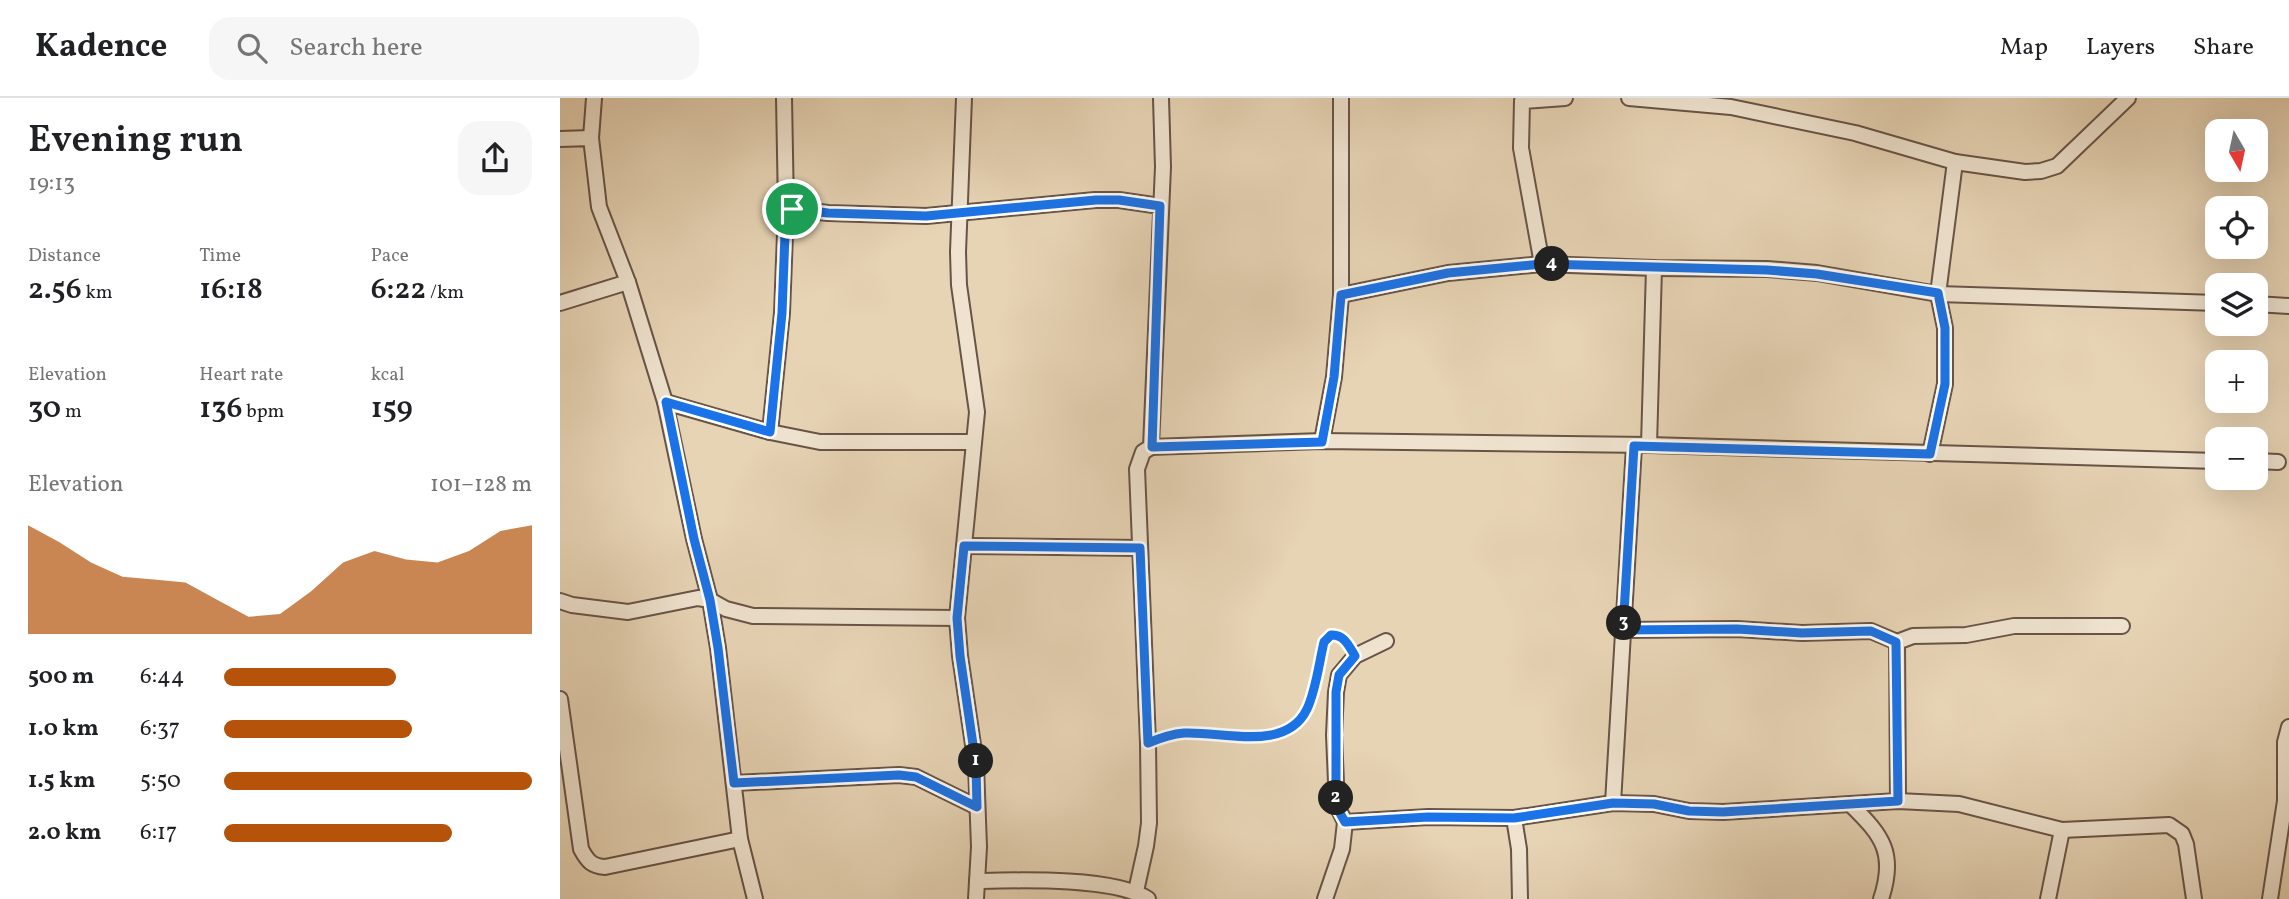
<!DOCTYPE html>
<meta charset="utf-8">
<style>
body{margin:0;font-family:Vollkorn,serif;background:#f6f6f6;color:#202124;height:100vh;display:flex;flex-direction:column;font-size:26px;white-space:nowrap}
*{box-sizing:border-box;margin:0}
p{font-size:23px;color:#757577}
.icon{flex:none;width:38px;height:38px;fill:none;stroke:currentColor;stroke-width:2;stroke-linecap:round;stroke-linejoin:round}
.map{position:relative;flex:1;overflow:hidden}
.details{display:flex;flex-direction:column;background:#fff;width:560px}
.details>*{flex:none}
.needle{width:46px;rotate:171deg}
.tools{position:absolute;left:1645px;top:21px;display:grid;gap:14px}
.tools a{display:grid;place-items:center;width:63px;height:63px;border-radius:14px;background:#fff;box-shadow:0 7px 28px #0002;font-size:35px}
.pin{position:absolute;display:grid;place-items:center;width:60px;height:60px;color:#fff;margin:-30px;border:4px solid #fff;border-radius:50%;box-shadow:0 2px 7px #0007}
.km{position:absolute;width:35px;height:35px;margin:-18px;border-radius:50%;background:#222;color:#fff;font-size:19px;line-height:35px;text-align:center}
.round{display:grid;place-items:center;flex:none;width:74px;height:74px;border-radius:21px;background:#f6f6f6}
.headline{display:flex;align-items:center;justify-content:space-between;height:119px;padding:0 28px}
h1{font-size:38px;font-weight:600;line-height:52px}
.metrics{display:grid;grid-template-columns:repeat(3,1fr);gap:10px;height:119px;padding:7px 28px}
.metrics div{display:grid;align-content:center}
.metrics b{font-size:30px;font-weight:600}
.metrics small{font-size:19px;font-weight:400}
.metrics p{font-size:19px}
.chart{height:196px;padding:14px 28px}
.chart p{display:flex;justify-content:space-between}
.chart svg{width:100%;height:126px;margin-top:7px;fill:#b45309;opacity:.7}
ul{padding:0 28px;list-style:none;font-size:23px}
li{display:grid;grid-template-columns:112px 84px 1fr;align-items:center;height:52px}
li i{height:18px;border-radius:9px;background:#b45309}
header{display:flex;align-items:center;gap:42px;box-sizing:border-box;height:98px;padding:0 35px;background:#fff;border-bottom:2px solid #e0e0e0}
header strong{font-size:33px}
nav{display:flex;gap:38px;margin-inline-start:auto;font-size:24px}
.search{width:490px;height:63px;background:#f6f6f6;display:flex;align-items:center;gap:18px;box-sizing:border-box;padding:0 24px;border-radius:21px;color:#757577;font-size:26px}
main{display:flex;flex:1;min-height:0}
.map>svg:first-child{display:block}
</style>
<header>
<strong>Kadence</strong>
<div class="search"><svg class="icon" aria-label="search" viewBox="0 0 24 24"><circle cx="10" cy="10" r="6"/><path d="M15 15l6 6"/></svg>Search here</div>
<nav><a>Map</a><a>Layers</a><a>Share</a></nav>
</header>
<main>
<section class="details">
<div class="headline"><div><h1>Evening run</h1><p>19:13</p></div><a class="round"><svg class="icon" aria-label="share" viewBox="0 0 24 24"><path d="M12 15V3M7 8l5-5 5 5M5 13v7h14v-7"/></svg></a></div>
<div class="metrics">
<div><p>Distance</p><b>2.56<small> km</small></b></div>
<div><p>Time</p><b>16:18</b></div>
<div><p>Pace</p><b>6:22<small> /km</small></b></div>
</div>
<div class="metrics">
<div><p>Elevation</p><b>30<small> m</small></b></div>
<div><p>Heart rate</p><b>136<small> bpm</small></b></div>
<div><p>kcal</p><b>159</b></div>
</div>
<div class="chart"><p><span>Elevation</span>101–128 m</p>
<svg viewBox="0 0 160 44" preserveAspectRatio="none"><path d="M0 44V6L10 12L20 19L30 24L40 25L50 26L60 32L70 38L80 37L90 29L100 19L110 15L120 18L130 19L140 15L150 8L160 6V44z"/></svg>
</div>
<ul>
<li><b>500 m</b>6:44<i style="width:56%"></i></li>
<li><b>1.0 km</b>6:37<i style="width:61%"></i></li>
<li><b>1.5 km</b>5:50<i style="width:100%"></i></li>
<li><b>2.0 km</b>6:17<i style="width:74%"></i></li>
</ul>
</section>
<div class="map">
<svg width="1729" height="801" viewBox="0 0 1729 801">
<rect width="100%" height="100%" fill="#e7d4b5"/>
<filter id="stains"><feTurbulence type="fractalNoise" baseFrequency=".00286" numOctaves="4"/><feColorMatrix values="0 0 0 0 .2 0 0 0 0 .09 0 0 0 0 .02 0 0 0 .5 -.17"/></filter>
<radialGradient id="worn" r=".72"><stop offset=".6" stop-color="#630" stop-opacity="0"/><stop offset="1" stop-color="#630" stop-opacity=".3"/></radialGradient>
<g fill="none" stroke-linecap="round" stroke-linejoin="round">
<!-- street casing -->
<g stroke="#685447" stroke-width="18">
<g id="street">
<polyline points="224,0 226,110 268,115 366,118 535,102 559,102 600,108"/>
<polyline points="404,0 398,154 399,187 417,314 397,520 400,558 416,667 419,749 416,801"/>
<polyline points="1069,0 1171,9 1295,35 1395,64 1465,74 1481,73 1497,68 1568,0"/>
<polyline points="31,40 34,0"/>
<polyline points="0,41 31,40 39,109 68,184 105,304 134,441 150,502 158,550 180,741 195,801"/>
<polyline points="982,166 961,50 962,3 1005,0"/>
<polyline points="781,197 888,175 982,166 1094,170 1207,171 1257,175 1378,196 1657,205"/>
<polyline points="0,205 68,184"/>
<polyline points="1696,206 1729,208"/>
<polyline points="105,304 210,334 260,344 414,344"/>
<polyline points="210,334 222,215 226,110"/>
<polyline points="762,343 774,279 781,197 781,0"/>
<polyline points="1089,347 1094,170"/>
<polyline points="591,349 603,69 601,0"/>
<polyline points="1370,356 1385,286 1385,230 1378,196 1395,64"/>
<polyline points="1696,363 1718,364"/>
<polyline points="404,448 580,450"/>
<polyline points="0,503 12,507 68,514 138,500 150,502 166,511 193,518 397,520"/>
<polyline points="1063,532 1177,531 1242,535 1311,533 1337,544 1353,538 1406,537 1454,528 1562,528"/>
<polyline points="1337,544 1338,703"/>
<path d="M0 601 21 751C28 764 32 768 45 769L180 741"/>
<polyline points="174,685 339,677 356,679 417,709"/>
<polyline points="1053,705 1074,348"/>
<path d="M1291 707C1323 738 1336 756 1321 801"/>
<polyline points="954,720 959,751 960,801"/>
<polyline points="785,724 868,719 954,720 1053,705 1094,706 1129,713 1163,714 1338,703 1399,706 1502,732 1609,727 1622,736 1626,746 1634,801"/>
<path d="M417 783C460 782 554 779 588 801"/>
<polyline points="576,793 586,748 589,725 588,645 577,371 583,354 591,349 762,343 1089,347 1657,363"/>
<polyline points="765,801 782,751 785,724 777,708 774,637 776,594 779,577 795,558 826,543"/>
<polyline points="1488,801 1502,732"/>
<polyline points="1710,801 1725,703 1725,644 1729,629"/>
</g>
</g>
<!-- path -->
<path stroke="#3d2922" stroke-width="2.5" stroke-dasharray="2 3.5" stroke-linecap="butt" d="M601 640 624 635 714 638 731 632 747 612 764 544 771 537C780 536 783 540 788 547"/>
<!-- street -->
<use href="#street" stroke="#efe3cf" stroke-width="14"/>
</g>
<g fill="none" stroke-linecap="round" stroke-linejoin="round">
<!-- route casing -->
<g stroke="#fff" stroke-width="14">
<path id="route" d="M536 102H559L600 108 592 349 762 344 774 279 781 197 888 175 982 166 1207 172 1257 176 1378 195 1385 230V286L1370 356 1074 348 1063 532 1177 531 1242 535 1311 533 1336 544 1338 703 1163 714 1129 713 1094 706 1053 705 954 720 868 719 785 724 776 708V594L779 577 795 558C789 548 784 536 771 537L764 544C759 565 756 592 747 611 726 655 663 633 624 635 611 636 600 640 588 645L580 450 404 448 397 520 400 558 416 667 417 709 356 679 339 677 174 685 158 550 150 502 134 441 106 304 210 334 222 215 226 110 268 115 366 118Z"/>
</g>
<!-- route -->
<use href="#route" stroke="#1a73e8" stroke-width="9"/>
</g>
<rect width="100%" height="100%" filter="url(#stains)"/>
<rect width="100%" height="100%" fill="url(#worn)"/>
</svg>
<div class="tools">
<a><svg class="needle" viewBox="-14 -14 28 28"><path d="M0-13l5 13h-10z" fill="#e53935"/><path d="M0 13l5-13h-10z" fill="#757577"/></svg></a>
<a><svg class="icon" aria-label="locate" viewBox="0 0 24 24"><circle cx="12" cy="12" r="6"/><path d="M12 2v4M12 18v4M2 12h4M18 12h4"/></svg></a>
<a><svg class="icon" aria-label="layers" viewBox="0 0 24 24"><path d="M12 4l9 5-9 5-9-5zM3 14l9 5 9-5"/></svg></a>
<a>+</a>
<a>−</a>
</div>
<div class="pin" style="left:232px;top:111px;background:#1e9e55"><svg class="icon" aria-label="arrive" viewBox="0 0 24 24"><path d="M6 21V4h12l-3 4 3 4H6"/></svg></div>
<b class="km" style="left:416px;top:663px">1</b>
<b class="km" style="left:776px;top:700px">2</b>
<b class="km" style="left:1064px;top:525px">3</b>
<b class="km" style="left:992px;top:166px">4</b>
</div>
</main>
